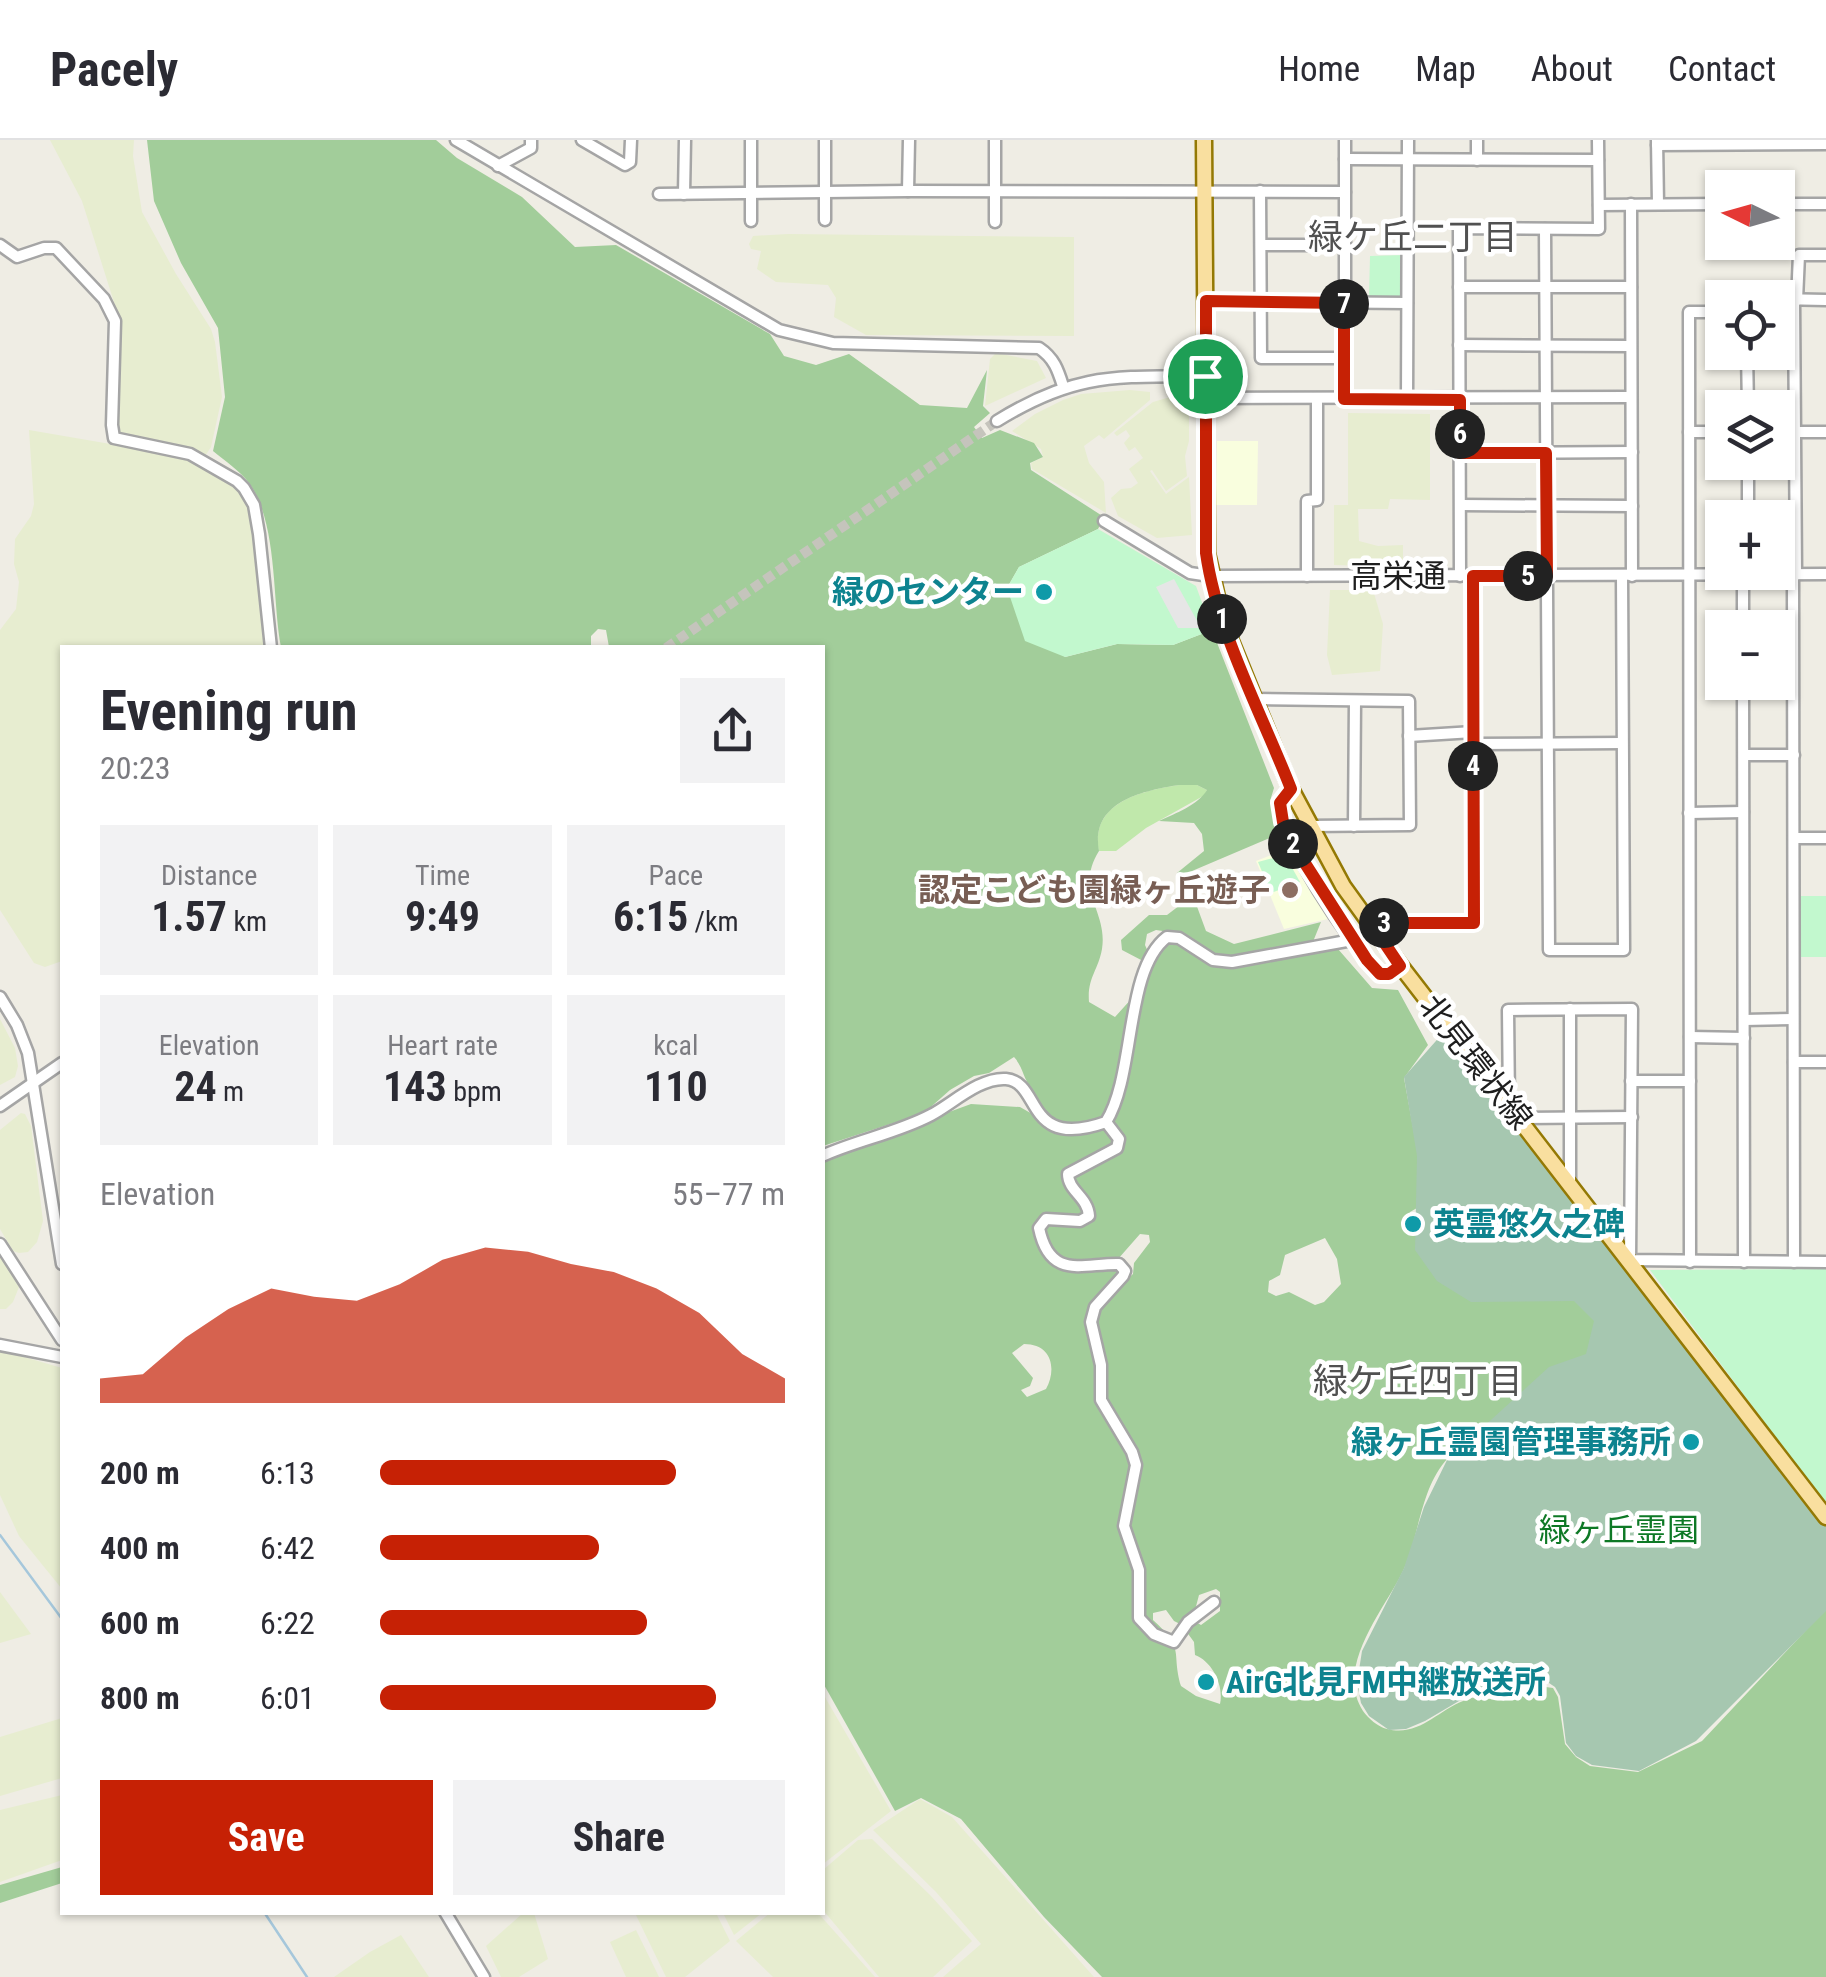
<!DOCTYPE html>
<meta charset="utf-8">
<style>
body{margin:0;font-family:"Roboto Condensed","Noto Sans JP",sans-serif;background:#f2f2f3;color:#2b2b33;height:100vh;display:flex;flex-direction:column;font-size:38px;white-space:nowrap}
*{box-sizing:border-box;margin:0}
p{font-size:32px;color:#7c7c81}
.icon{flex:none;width:55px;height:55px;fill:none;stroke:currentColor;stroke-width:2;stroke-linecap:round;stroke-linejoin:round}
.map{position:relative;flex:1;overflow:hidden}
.sheet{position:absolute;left:60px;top:505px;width:765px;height:1270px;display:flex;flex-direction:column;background:#fff;border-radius:0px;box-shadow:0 2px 8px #0004}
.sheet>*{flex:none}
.needle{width:65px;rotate:275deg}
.buttons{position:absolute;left:1705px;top:30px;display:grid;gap:20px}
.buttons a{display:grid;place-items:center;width:90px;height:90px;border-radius:0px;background:#fff;box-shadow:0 2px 8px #0004;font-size:50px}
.pin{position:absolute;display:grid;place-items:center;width:85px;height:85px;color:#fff;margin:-42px;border:5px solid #fff;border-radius:50%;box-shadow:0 2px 10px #0007}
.km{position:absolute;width:50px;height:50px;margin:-25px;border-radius:50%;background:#222;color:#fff;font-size:28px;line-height:50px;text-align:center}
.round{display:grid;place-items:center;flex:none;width:105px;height:105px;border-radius:0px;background:#f2f2f3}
.head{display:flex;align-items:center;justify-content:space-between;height:170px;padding:0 40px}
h1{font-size:55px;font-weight:700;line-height:75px}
.figures{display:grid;grid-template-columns:repeat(3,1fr);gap:15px;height:170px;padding:10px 40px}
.figures div{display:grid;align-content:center;border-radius:0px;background:#f2f2f3;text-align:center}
.figures b{font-size:42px;font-weight:700}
.figures small{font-size:28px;font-weight:400}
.figures p{font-size:28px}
.chart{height:280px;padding:20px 40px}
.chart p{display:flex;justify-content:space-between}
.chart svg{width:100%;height:180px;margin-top:10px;fill:#c62105;opacity:.7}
.cta{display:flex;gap:20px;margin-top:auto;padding:20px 40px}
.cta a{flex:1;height:115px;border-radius:0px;background:#c62105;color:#fff;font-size:40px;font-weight:700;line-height:115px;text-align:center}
.cta a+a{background:#f2f2f3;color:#2b2b33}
ul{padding:0 40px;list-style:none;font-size:32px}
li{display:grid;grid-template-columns:160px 120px 1fr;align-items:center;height:75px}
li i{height:25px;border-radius:12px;background:#c62105}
header{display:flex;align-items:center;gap:60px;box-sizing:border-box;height:140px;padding:0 50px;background:#fff;border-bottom:2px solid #e1e1e2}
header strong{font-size:48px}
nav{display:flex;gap:55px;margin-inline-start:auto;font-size:35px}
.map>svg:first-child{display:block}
</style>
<header>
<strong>Pacely</strong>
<nav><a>Home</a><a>Map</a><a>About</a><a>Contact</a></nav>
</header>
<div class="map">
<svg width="1826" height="1837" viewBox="0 0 1826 1837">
<rect width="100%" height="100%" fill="#efede4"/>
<!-- education -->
<g fill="#f9fede">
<polygon points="1217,301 1258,301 1257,365 1216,365"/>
<polygon points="1289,708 1328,779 1284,789 1256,721"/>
</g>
<!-- farmland -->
<g fill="#e7edd0">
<polygon points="50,0 134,0 133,16 142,72 176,134 211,189 215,202 222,257 211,307 203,319 118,296 115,289 119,178 82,61"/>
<polygon points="788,94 1074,97 1074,196 866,195 834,177 836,158 828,145 776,142 757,129 761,111 751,109 749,104 753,96"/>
<polygon points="996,213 1037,221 1046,238 985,266 990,219"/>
<polygon points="1130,250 1150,252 1150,260 1104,299 1099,295 1084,306 1089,323 1104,342 1106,373 1032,329 1031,323 1043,317 1041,309 1012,291 1035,274 1063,260 1081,254"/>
<polygon points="1177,255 1189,261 1189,301 1185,316 1187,336 1166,351 1152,330 1150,331 1166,354 1189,337 1192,395 1157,398 1118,376 1111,358 1121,349 1131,348 1138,343 1129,329 1143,318 1135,307 1129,311 1124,303 1130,296 1126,290 1117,296 1114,293 1153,262"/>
<polygon points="1348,273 1430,274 1430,360 1390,359 1388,369 1358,369 1359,401 1378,406 1403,405 1403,427 1334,425 1334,365 1348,365"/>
<polygon points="29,290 186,317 233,343 252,373 269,507 62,508 62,821 45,827 34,823 0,770 0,490 16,469 19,442 14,424 15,399 31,376 34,364"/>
<polygon points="1330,450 1373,450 1383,484 1380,531 1332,535 1327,515"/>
<polygon points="0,879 15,908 18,926 15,937 0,945"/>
<polygon points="21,973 25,974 31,986 43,1081 37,1102 28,1112 19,1113 13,1111 0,1089 0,990"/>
<polygon points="0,1116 19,1147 13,1162 6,1169 0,1169"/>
<polygon points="0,1210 62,1228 62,1449 19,1396 0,1355"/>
<polygon points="0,1452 31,1494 0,1503"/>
<polygon points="822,1552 891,1671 823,1724 822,1724"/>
<polygon points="62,1578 62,1638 0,1656 0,1597"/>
<polygon points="62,1655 62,1720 0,1742 0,1670"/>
<polygon points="920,1659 952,1677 1094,1837 943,1837 981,1804 936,1752 873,1690"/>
<polygon points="872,1699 930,1755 972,1801 933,1837 879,1837 823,1770 823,1730 858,1700"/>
<polygon points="771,1772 818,1773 875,1837 773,1837 736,1801"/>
<polygon points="523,1773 534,1773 548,1819 519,1837 501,1837 486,1806"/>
<polygon points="635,1773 716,1773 730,1801 685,1837 666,1837"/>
<polygon points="723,1773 762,1773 734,1795"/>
<polygon points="636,1790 659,1837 626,1837 610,1802"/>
<polygon points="401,1795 429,1837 334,1837 370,1812"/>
</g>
<!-- grass -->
<path fill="#c0e8ab" d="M1179 645H1197L1207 650 1205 655 1146 688 1116 711H1099C1090 663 1140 651 1179 645Z"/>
<!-- forest -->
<g fill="#a2cd9a" fill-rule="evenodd">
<path d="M147 0H436L457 18 522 57 575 107 616 105 770 194 784 216 816 225 849 214 920 265 967 268 987 230 983 266 990 273 974 287 982 298 1000 290 1034 303 1043 317 1030 323 1031 330 1104 377 1098 389 1019 427 1007 448 1065 517 1117 504 1173 505 1212 490 1274 648 1270 661 1279 694 1185 734 1206 791 1234 804 1321 782 1310 809H1338L1372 848 1398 850 1428 905 1404 938 1418 1015 1417 1068 1410 1072V1090L1575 1160 1602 1181 1645 1270 1531 1250C1505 1272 1472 1292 1448 1318 1420 1348 1420 1395 1403 1431 1385 1469 1334 1526 1363 1571 1368 1578 1378 1587 1387 1589 1419 1597 1437 1571 1463 1561 1493 1550 1522 1543 1553 1548L1558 1557 1565 1604 1576 1617 1590 1626 1638 1632 1702 1601 1826 1469V1837H1102L1044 1777 961 1679 921 1658 895 1671 823 1543V1022L883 996 971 964 1020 967 1034 975 1033 950C1023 940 1024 928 1014 917L989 933 974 936 950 950 924 973 823 1006 822 508 609 507 606 490 598 489 591 496V507H281C272 460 278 383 249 343 240 331 225 321 213 311L225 257 218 188 181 123 154 61ZM1179 645H1197L1207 650C1198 665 1176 673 1159 681L1194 683 1202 694 1204 711 1177 733 1188 759 1167 775H1149L1121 800 1122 810 1143 821 1142 847 1115 877 1089 862C1087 838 1098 831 1102 809 1108 771 1074 751 1099 711 1090 663 1140 651 1179 645ZM1156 790 1176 793 1193 812C1172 800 1170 801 1149 814L1145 805 1147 794ZM1140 1094 1149 1095 1150 1102 1134 1123 1133 1134 1126 1140 1111 1127ZM1325 1098 1337 1119 1341 1144 1324 1162 1315 1165 1289 1152 1276 1156 1268 1152 1269 1141 1280 1135 1285 1115ZM1024 1204C1052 1204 1057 1229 1046 1249L1027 1257 1021 1250 1030 1246 1033 1238 1012 1213ZM1216 1449 1220 1452V1471L1201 1485 1196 1482 1186 1491 1194 1502 1195 1515C1213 1522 1224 1546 1220 1564L1196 1556 1181 1546C1171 1511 1186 1510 1153 1480V1473L1166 1470 1174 1481 1182 1485 1194 1474 1199 1455Z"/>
<polygon points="62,1727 62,1743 0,1763 0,1745"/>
</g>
<!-- cemetery -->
<polygon fill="#a6c7b0" points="1443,893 1767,1305 1826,1386 1826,1471 1696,1601 1639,1631 1592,1625 1576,1616 1566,1603 1560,1556 1555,1547 1546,1541 1529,1541 1459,1561 1425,1581 1406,1589 1389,1590 1369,1576 1361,1563 1357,1543 1362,1511 1404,1428 1424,1367 1447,1320 1549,1227 1586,1214 1594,1181 1574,1161 1471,1162 1437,1141 1415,1110 1417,1016 1404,937"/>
<!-- park -->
<g fill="#c2f8ce">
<polygon points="1403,115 1402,159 1369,159 1370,116"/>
<polygon points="1098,389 1196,446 1212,490 1173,505 1117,504 1065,517 1025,501 1007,448 1019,427"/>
<polygon points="1285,715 1300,742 1271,753 1258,722"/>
<polygon points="1794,756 1826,756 1826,817 1793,817"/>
<polygon points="1826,1129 1826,1364 1650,1130"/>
</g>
<!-- parking -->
<polygon fill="#e6e6e6" points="1174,439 1201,488 1178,488 1156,447"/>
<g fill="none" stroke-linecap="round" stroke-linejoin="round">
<!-- stream -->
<g stroke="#a5c7db" stroke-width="2.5">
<polyline points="0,1395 62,1479"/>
<polyline points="264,1772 307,1837"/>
</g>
<!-- minor-tunnel -->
<polyline stroke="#c5c4bc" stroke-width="10" stroke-dasharray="10 5" stroke-linecap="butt" points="666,508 997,281"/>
<!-- minor casing -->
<g stroke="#a5a5a5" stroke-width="15">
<g id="minor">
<path d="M456 0 779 190 833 203 1039 208C1054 218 1058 230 1063 246"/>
<polyline points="582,0 625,25 630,22 631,0"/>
<polyline points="825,0 825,80"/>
<polyline points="1477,0 1477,20"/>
<polyline points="1657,0 1658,64"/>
<polyline points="1657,5 1826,4"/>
<polyline points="1345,19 1598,20"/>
<polyline points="498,26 531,8 531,0"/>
<polyline points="908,51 909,0"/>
<polyline points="1260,51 1261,218 1344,218"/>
<polyline points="659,54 908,51 1345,52"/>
<polyline points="684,54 685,0"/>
<polyline points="1631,64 1632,436"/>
<polyline points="1778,64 1826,64"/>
<polyline points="1599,65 1722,64"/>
<polyline points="751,81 751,0"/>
<polyline points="995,82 995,0"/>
<polyline points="1545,89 1549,810 1624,810 1622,436"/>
<polyline points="0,105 17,117 44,108 56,108 104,159 115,181 112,285 114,298 190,314 237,341 244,348 254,365 259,394 271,508"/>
<polyline points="1261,105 1344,105"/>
<polyline points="1459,147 1631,147"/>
<polyline points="1778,159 1826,160"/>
<polyline points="1794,160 1796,435"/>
<polyline points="1797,160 1799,115 1826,115"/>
<polyline points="1205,161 1407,163"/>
<polyline points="1459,205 1630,206"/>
<polyline points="1747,212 1748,268"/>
<polyline points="1205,258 1631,257"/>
<polyline points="1345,259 1345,0"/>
<polyline points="1407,260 1408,0"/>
<path d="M997 281C1076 232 1116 237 1205 236"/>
<polyline points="1689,292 1722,292"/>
<polyline points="1778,292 1826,292"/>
<polyline points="1460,313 1632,312"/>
<polyline points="1461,365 1632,366"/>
<polyline points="1748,378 1748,322"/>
<polyline points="1104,381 1190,433 1210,436 1826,434"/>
<polyline points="1743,434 1743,488"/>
<polyline points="1793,435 1794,1122"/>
<polyline points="1307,436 1307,361 1317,360 1317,259"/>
<polyline points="1460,436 1459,88 1599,89 1598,0"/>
<polyline points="1743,542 1744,1122"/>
<polyline points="1255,559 1409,561 1410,685 1309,686"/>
<polyline points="1409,596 1473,592"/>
<polyline points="1473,604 1622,603"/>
<polyline points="1744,615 1794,615"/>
<path d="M1291 649 1280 663C1282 703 1348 800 1376 830L1380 834H1389L1400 825"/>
<polyline points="1689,673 1743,672"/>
<polyline points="1354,686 1355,561"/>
<polyline points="1794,698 1826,698"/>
<polyline points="1371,783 1474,783 1473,436"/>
<polyline points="0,857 17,885 28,913 62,1124"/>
<polyline points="1570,869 1570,1043"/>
<polyline points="1744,880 1793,879"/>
<polyline points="1690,897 1744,898"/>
<polyline points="1794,922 1826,922"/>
<polyline points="1631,941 1690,941"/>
<polyline points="1509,963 1508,870 1632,869 1630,1120 1826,1122"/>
<polyline points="0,966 62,923"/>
<polyline points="1521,978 1632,977"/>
<path d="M1106 982 1119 999 1117 1008 1068 1034C1068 1051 1088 1057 1089 1076L1080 1081 1046 1079 1039 1088C1050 1141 1083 1123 1119 1124L1125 1131 1123 1136 1095 1167 1091 1182 1101 1225V1260L1132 1312 1136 1325 1124 1386 1139 1430V1478L1154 1494 1174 1502 1188 1482 1214 1462"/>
<path d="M822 1016C857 1000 897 993 931 975 952 964 980 937 1006 939 1042 942 1024 1011 1106 982 1136 934 1124 830 1167 797L1179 798 1213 820 1232 822 1352 800"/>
<polyline points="0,1104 62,1200"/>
<polyline points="1690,1122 1689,172 1722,172"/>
<polyline points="0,1205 62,1217"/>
<polyline points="445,1772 484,1837"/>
</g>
</g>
<!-- major casing -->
<g stroke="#947904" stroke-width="19">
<polyline id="major" points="1204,0 1207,413 1222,479 1291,649 1343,746 1400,825 1826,1377"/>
</g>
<!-- minor -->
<use href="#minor" stroke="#fff" stroke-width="10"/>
<!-- major -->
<use href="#major" stroke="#f9df9f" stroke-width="14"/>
</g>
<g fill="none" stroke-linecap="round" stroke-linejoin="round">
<!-- route casing -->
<g stroke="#fff" stroke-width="20">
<path id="route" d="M1206 161 1344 163V259L1460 260V313H1546L1547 436H1473L1474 783H1371L1400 826 1389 834H1380L1367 820 1292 703 1283 682 1280 663 1291 649C1262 574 1217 492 1206 413Z"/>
</g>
<!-- route -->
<use href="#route" stroke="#c62105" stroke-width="12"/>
</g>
<!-- markers -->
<g fill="#0f9aa8" stroke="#fff" stroke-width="4">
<circle cx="1044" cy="452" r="10"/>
<circle cx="1413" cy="1084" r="10"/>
<circle cx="1691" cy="1302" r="10"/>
<circle cx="1206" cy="1542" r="10"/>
</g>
<circle fill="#8d6e63" stroke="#fff" stroke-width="4" cx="1290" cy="750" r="10"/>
<g text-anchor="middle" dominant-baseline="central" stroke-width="9" stroke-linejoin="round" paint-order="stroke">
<!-- street labels -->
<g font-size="32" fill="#1e1e1e" stroke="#fff">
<text x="1398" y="436">高栄通</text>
<text transform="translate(1476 922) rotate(52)">北見環状線</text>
</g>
<!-- culture labels -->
<g font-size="32" font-weight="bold" fill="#0d838f" stroke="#fff" text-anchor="end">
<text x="1024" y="452">緑のセンター</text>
<text x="1433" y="1084" text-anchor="start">英霊悠久之碑</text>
<text x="1671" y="1302">緑ヶ丘霊園管理事務所</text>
<text x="1226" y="1542" text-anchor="start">AirG北見FM中継放送所</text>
</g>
<!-- education labels -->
<g font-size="32" font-weight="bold" fill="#785e54" stroke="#fff" text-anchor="end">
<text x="1270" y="750">認定こども園緑ヶ丘遊子</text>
</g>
<!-- park labels -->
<g font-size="32" fill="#0e7926" stroke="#fff">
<text x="1619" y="1390">緑ヶ丘霊園</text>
</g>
<!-- neighbourhood labels -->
<g font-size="35" fill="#515151" stroke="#fff">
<text x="1413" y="97">緑ケ丘二丁目</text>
<text x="1418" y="1241">緑ケ丘四丁目</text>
</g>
</g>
</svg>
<div class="buttons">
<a><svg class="needle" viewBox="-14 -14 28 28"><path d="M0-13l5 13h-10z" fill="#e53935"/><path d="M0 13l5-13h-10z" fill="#7c7c81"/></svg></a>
<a><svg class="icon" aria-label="locate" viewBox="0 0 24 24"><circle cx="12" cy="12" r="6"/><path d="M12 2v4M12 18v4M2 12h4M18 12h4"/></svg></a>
<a><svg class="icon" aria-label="layers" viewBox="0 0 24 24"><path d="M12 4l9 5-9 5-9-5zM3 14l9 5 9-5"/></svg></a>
<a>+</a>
<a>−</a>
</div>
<div class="pin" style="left:1205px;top:236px;background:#1e9e55"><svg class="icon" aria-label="arrive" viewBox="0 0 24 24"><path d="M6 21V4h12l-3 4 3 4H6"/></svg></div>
<b class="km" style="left:1222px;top:479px">1</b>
<b class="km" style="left:1293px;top:704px">2</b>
<b class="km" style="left:1384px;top:783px">3</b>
<b class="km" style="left:1473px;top:626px">4</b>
<b class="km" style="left:1528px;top:436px">5</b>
<b class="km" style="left:1460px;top:294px">6</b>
<b class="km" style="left:1344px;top:164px">7</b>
<section class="sheet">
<div class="head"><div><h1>Evening run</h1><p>20:23</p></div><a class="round"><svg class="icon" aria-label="share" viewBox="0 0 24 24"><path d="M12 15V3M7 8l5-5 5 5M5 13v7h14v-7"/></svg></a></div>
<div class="figures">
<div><p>Distance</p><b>1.57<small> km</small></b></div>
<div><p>Time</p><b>9:49</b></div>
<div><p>Pace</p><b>6:15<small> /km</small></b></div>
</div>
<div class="figures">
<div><p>Elevation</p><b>24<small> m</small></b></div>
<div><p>Heart rate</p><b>143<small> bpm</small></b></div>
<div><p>kcal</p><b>110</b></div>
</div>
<div class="chart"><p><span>Elevation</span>55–77 m</p>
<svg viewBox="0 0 160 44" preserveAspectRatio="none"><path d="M0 44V38L10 37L20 28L30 21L40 16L50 18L60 19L70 15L80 9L90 6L100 7L110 10L120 12L130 16L140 22L150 32L160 38V44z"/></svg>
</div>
<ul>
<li><b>200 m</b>6:13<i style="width:73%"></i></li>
<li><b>400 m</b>6:42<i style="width:54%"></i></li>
<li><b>600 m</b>6:22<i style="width:66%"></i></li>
<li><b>800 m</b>6:01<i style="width:83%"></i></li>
</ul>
<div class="cta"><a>Save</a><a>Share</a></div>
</section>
</div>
